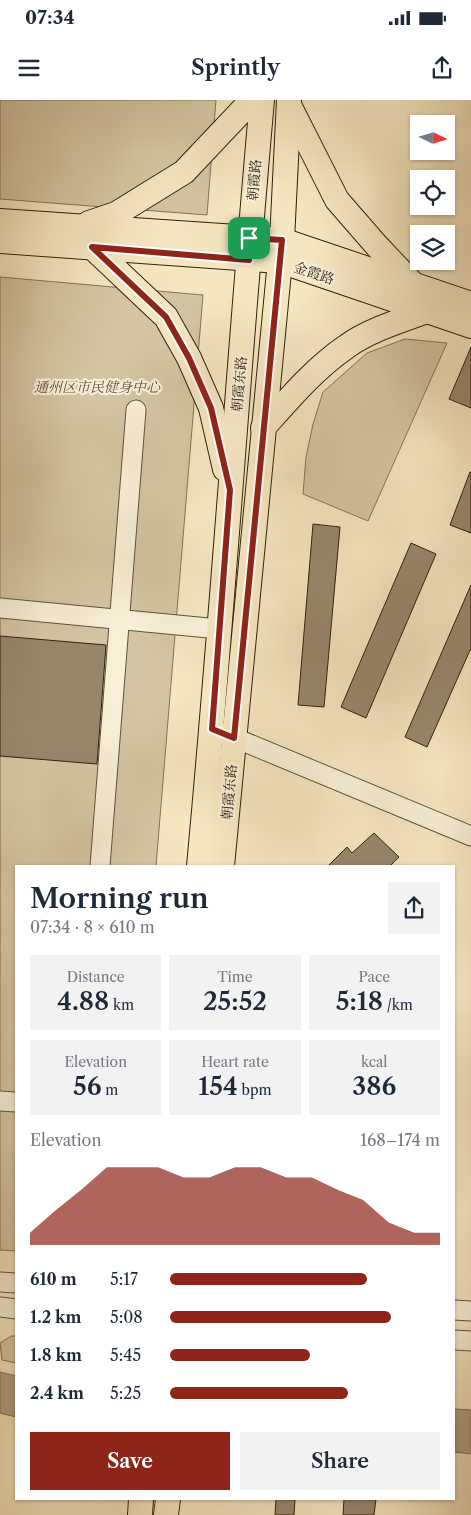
<!DOCTYPE html>
<meta charset="utf-8">
<style>
body{margin:0;font-family:"Libre Caslon Text","Noto Serif SC",serif;background:#f2f2f3;color:#1f2937;height:100vh;display:flex;flex-direction:column;font-size:19px;white-space:nowrap}
*{box-sizing:border-box;margin:0}
p{font-size:16px;color:#747a83}
.icon{flex:none;width:28px;height:28px;fill:none;stroke:currentColor;stroke-width:2;stroke-linecap:round;stroke-linejoin:round}
.map{position:relative;flex:1;overflow:hidden}
.sheet{position:absolute;left:15px;top:765px;width:440px;height:635px;display:flex;flex-direction:column;background:#fff;border-radius:0px;box-shadow:0 1px 4px #0004}
.sheet>*{flex:none}
.needle{width:32px;rotate:95deg}
.buttons{position:absolute;left:410px;top:15px;display:grid;gap:10px}
.buttons a{display:grid;place-items:center;width:45px;height:45px;border-radius:0px;background:#fff;box-shadow:0 1px 4px #0004;font-size:25px}
.pin{position:absolute;display:grid;place-items:center;width:42px;height:42px;color:#fff;margin:-21px;border-radius:10px;box-shadow:0 2px 8px #0006}
.round{display:grid;place-items:center;flex:none;width:52px;height:52px;border-radius:0px;background:#f2f2f3}
.headline{display:flex;align-items:center;justify-content:space-between;height:85px;padding:0 15px}
h1{font-size:28px;font-weight:600;line-height:38px}
.metrics{display:grid;grid-template-columns:repeat(3,1fr);gap:8px;height:85px;padding:5px 15px}
.metrics div{display:grid;align-content:center;border-radius:0px;background:#f2f2f3;text-align:center}
.metrics b{font-size:25px;font-weight:600}
.metrics small{font-size:14px;font-weight:400}
.metrics p{font-size:14px}
.chart{height:140px;padding:10px 15px}
.chart p{display:flex;justify-content:space-between}
.chart svg{width:100%;height:90px;margin-top:5px;fill:#8f2418;opacity:.7}
.cta{display:flex;gap:10px;margin-top:auto;padding:10px 15px}
.cta a{flex:1;height:58px;border-radius:0px;background:#8f2418;color:#fff;font-size:20px;font-weight:600;line-height:58px;text-align:center}
.cta a+a{background:#f2f2f3;color:#1f2937}
ul{padding:0 15px;list-style:none;font-size:16px}
li{display:grid;grid-template-columns:80px 60px 1fr;align-items:center;height:38px}
li i{height:12px;border-radius:6px;background:#8f2418}
.status{display:flex;justify-content:space-between;align-items:center;height:35px;padding:0 25px;background:#fff;direction:ltr}
.status svg{height:14px;fill:currentColor}
header{display:flex;justify-content:space-between;align-items:center;height:65px;padding:0 15px;background:#fff;font-size:22px;font-weight:600}
.map>svg:first-child{display:block}
</style>
<div class="status"><b>07:34</b><svg viewBox="0 0 49 12"><path d="M0 12V9h3v3zM5 12V6h3v6zM10 12V3h3v9zM15 12V0h3v12zM26 1h20v11H26zM47 4h2v5h-2z"/></svg></div>
<header><svg class="icon" aria-label="menu" viewBox="0 0 24 24"><path d="M4 6h16M4 12h16M4 18h16"/></svg>Sprintly<svg class="icon" aria-label="share" viewBox="0 0 24 24"><path d="M12 15V3M7 8l5-5 5 5M5 13v7h14v-7"/></svg></header>
<div class="map">
<svg width="471" height="1415" viewBox="0 0 471 1415">
<rect width="100%" height="100%" fill="#f5e6c0"/>
<filter id="stains"><feTurbulence type="fractalNoise" baseFrequency=".004" numOctaves="4"/><feColorMatrix values="0 0 0 0 .2 0 0 0 0 .09 0 0 0 0 .02 0 0 0 .5 -.17"/></filter>
<radialGradient id="worn" r=".72"><stop offset=".6" stop-color="#630" stop-opacity="0"/><stop offset="1" stop-color="#630" stop-opacity=".3"/></radialGradient>
<!-- green -->
<g fill="#d3c5a2" stroke="#81735a">
<polygon points="0,0 216,0 207,115 0,99"/>
<polygon points="0,177 203,195 156,766 16,766 16,1151 0,1150"/>
<polygon points="405,239 447,243 368,421 303,394 306,357 313,324 323,292 367,253"/>
<polygon points="11,1236 16,1236 16,1263 2,1260 0,1243"/>
</g>
<!-- water -->
<g fill="#b2a384" stroke="#7e6f56">
<polygon points="0,1272 16,1276 16,1317 0,1313"/>
<polygon points="454,1309 471,1310 471,1354 454,1352"/>
</g>
<!-- building -->
<g fill="#96876c" stroke="#2f2111">
<polygon points="471,247 471,308 449,299"/>
<polygon points="470,372 471,372 471,433 450,425"/>
<polygon points="313,424 340,427 324,607 298,605"/>
<polygon points="411,443 436,454 366,618 341,607"/>
<polygon points="471,485 471,548 427,647 405,637"/>
<polygon points="0,536 106,545 97,664 0,656"/>
<polygon points="374,733 399,757 390,766 328,766 347,747 352,753"/>
<polygon points="276,1399 295,1399 294,1415 275,1415"/>
<polygon points="344,1399 376,1399 374,1415 343,1415"/>
</g>
<g fill="none" stroke-linecap="round" stroke-linejoin="round">
<!-- minor casing -->
<g stroke="#60523d" stroke-width="21">
<g id="minor">
<polyline points="0,508 219,529"/>
<polyline points="223,633 471,736"/>
<polyline points="100,766 136,310"/>
<polyline points="0,1001 16,1002"/>
<polyline points="0,1182 16,1183"/>
<polyline points="0,1207 16,1209"/>
<polyline points="454,1210 471,1211"/>
<polyline points="454,1240 471,1241"/>
</g>
</g>
<!-- major casing -->
<g stroke="#2f2111" stroke-width="26">
<g id="major">
<polyline points="289,5 337,100 377,146 411,182"/>
<polyline points="0,121 282,140 471,204"/>
<polyline points="89,123 116,114 184,72 252,0"/>
<polyline points="0,141 280,161 471,226"/>
<polyline points="92,147 166,217 189,258 211,308 225,369"/>
<path d="M263 328C289 299 314 269 346 247 367 231 402 220 427 211"/>
<path d="M199 766C223 511 239 255 262 0"/>
<polyline points="222,766 282,140 289,0"/>
<polyline points="140,1415 141,1399"/>
<polyline points="166,1415 168,1399"/>
</g>
</g>
<!-- minor -->
<use href="#minor" stroke="#f8efd6" stroke-width="19"/>
<!-- major -->
<use href="#major" stroke="#f5e6c0" stroke-width="24"/>
</g>
<g fill="none" stroke-linecap="round" stroke-linejoin="round">
<!-- route casing -->
<g stroke="#fff" stroke-width="10">
<polygon id="route" points="249,138 282,140 234,638 212,629 230,390 211,308 189,258 166,217 92,147 249,160"/>
</g>
<!-- route -->
<use href="#route" stroke="#8f2418" stroke-width="6"/>
</g>
<g text-anchor="middle" dominant-baseline="central" stroke-width="4.5" stroke-linejoin="round" paint-order="stroke">
<!-- street labels -->
<g font-size="14" fill="#2f2111" stroke="#f8efd6">
<text transform="translate(254 80) rotate(-85)">朝霞路</text>
<text transform="translate(314 173) rotate(19)">金霞路</text>
<text transform="translate(239 284) rotate(-85)">朝霞东路</text>
<text transform="translate(229 692) rotate(-85)">朝霞东路</text>
</g>
<!-- park labels -->
<g font-size="14" font-style="italic" fill="#60523c" stroke="#f8efd6">
<text x="97" y="287">通州区市民健身中心</text>
</g>
</g>
<rect width="100%" height="100%" filter="url(#stains)"/>
<rect width="100%" height="100%" fill="url(#worn)"/>
</svg>
<div class="buttons">
<a><svg class="needle" viewBox="-14 -14 28 28"><path d="M0-13l5 13h-10z" fill="#e53935"/><path d="M0 13l5-13h-10z" fill="#747a83"/></svg></a>
<a><svg class="icon" aria-label="locate" viewBox="0 0 24 24"><circle cx="12" cy="12" r="6"/><path d="M12 2v4M12 18v4M2 12h4M18 12h4"/></svg></a>
<a><svg class="icon" aria-label="layers" viewBox="0 0 24 24"><path d="M12 4l9 5-9 5-9-5zM3 14l9 5 9-5"/></svg></a>
</div>
<div class="pin" style="left:249px;top:138px;background:#1e9e55"><svg class="icon" aria-label="arrive" viewBox="0 0 24 24"><path d="M6 21V4h12l-3 4 3 4H6"/></svg></div>
<section class="sheet">
<div class="headline"><div><h1>Morning run</h1><p>07:34 · 8 × 610 m</p></div><a class="round"><svg class="icon" aria-label="share" viewBox="0 0 24 24"><path d="M12 15V3M7 8l5-5 5 5M5 13v7h14v-7"/></svg></a></div>
<div class="metrics">
<div><p>Distance</p><b>4.88<small> km</small></b></div>
<div><p>Time</p><b>25:52</b></div>
<div><p>Pace</p><b>5:18<small> /km</small></b></div>
</div>
<div class="metrics">
<div><p>Elevation</p><b>56<small> m</small></b></div>
<div><p>Heart rate</p><b>154<small> bpm</small></b></div>
<div><p>kcal</p><b>386</b></div>
</div>
<div class="chart"><p><span>Elevation</span>168–174 m</p>
<svg viewBox="0 0 160 44" preserveAspectRatio="none"><path d="M0 44V38L10 27L20 17L30 6L40 6L50 6L60 11L70 11L80 6L90 6L100 11L110 11L120 17L130 22L140 33L150 38L160 38V44z"/></svg>
</div>
<ul>
<li><b>610 m</b>5:17<i style="width:73%"></i></li>
<li><b>1.2 km</b>5:08<i style="width:82%"></i></li>
<li><b>1.8 km</b>5:45<i style="width:52%"></i></li>
<li><b>2.4 km</b>5:25<i style="width:66%"></i></li>
</ul>
<div class="cta"><a>Save</a><a>Share</a></div>
</section>
</div>
